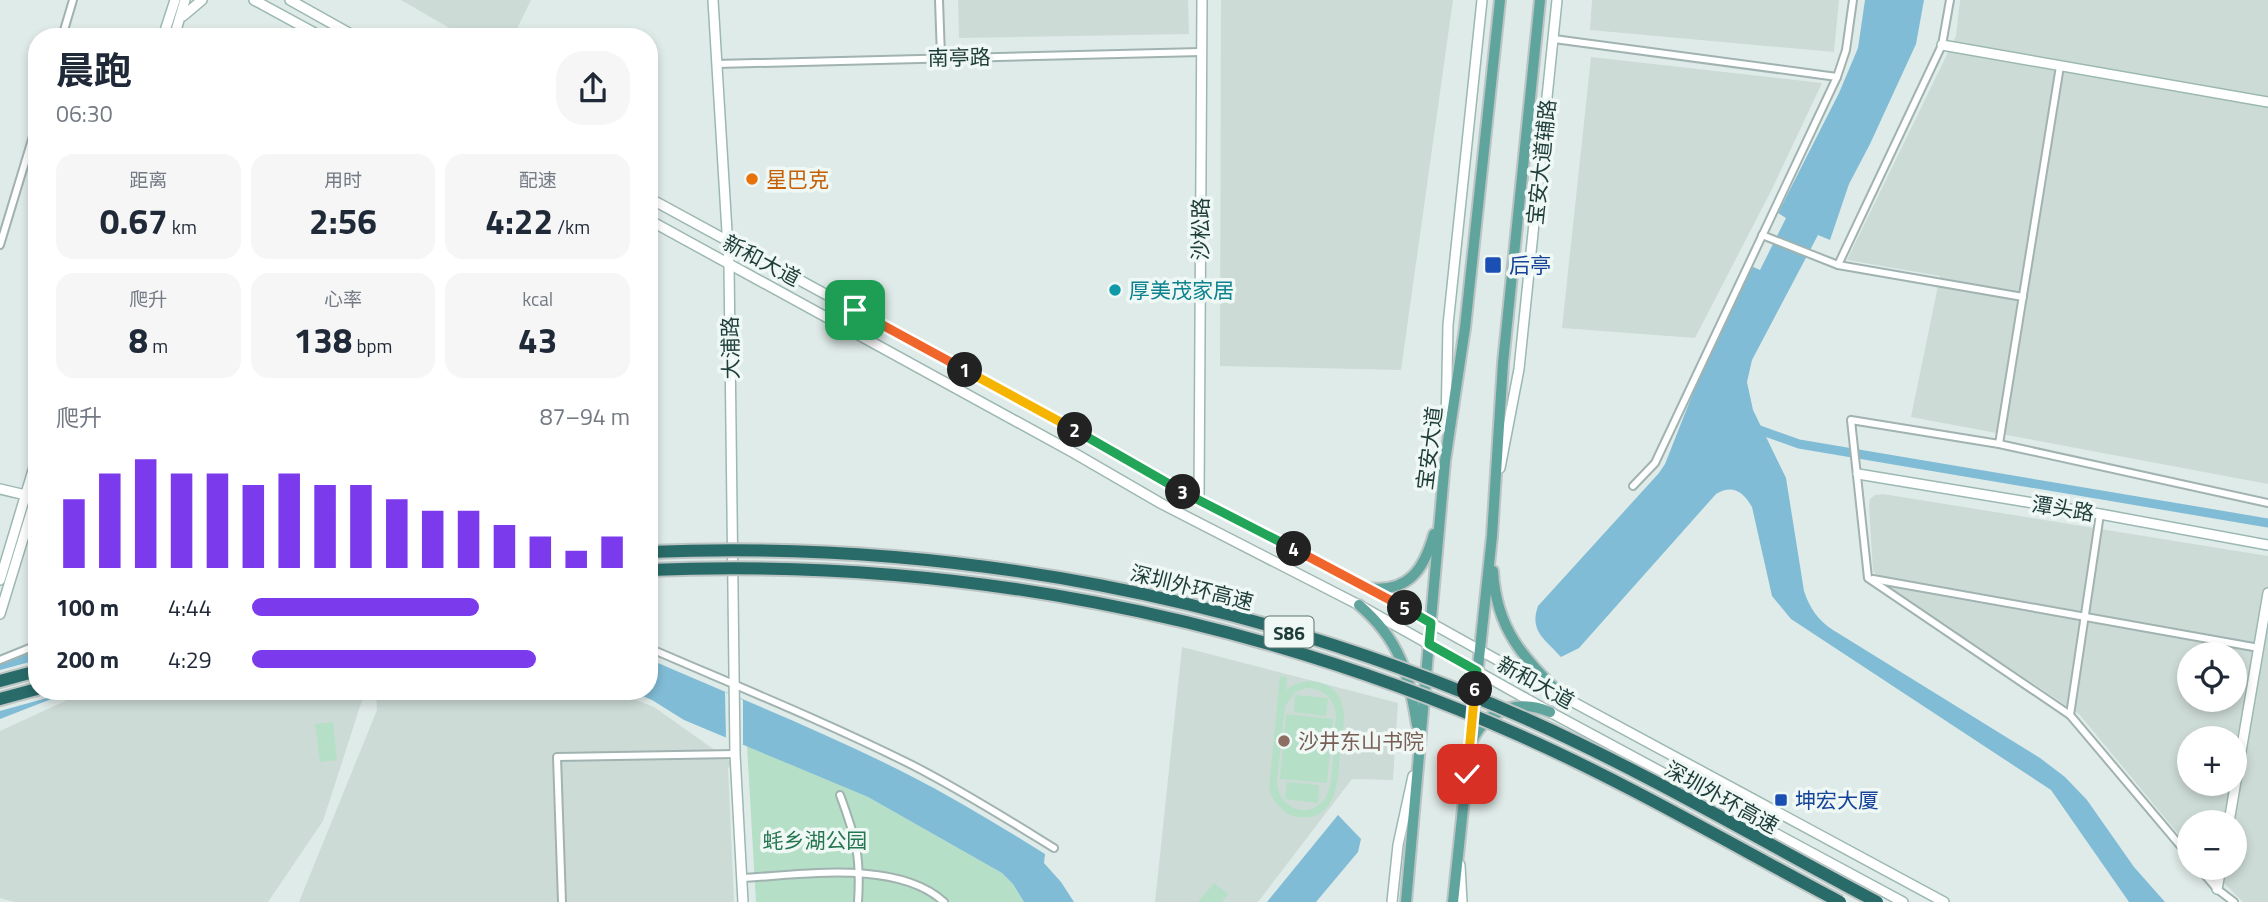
<!DOCTYPE html>
<html lang="zh">
<meta charset="utf-8">
<style>
body{margin:0;font-family:"Titillium Web","Noto Sans SC",sans-serif;background:#f6f6f7;color:#1f2937;height:100vh;display:flex;flex-direction:column;font-size:26px;white-space:nowrap}
*{box-sizing:border-box;margin:0}
p{font-size:23px;color:#747a83}
.icon{flex:none;width:38px;height:38px;fill:none;stroke:currentColor;stroke-width:2;stroke-linecap:round;stroke-linejoin:round}
.map{position:relative;flex:1;overflow:hidden}
.sheet{position:absolute;left:28px;top:28px;width:630px;height:672px;display:flex;flex-direction:column;background:#fff;border-radius:28px;box-shadow:0 4px 10px #0003}
.sheet>*{flex:none}
.fabs{position:absolute;left:2177px;top:642px;display:grid;gap:14px}
.fabs a{display:grid;place-items:center;width:70px;height:70px;border-radius:50%;background:#fff;box-shadow:0 4px 10px #0003;font-size:35px}
.pin{position:absolute;display:grid;place-items:center;width:60px;height:60px;color:#fff;margin:-30px;border-radius:14px;box-shadow:0 4px 10px #0006}
.km{position:absolute;width:35px;height:35px;margin:-18px;border-radius:50%;background:#222;color:#fff;font-size:19px;line-height:35px;text-align:center}
.round{display:grid;place-items:center;flex:none;width:74px;height:74px;border-radius:28px;background:#f6f6f7}
.head{display:flex;align-items:center;justify-content:space-between;height:119px;padding:0 28px}
h1{font-size:38px;font-weight:700;line-height:52px}
.stats{display:grid;grid-template-columns:repeat(3,1fr);gap:10px;height:119px;padding:7px 28px}
.stats div{display:grid;align-content:center;border-radius:18px;background:#f6f6f7;text-align:center}
.stats b{font-size:35px;font-weight:700}
.stats small{font-size:19px;font-weight:400}
.stats p{font-size:19px}
.chart{height:196px;padding:14px 28px}
.chart p{display:flex;justify-content:space-between}
.chart svg{width:100%;height:126px;margin-top:7px;stroke:#7c3aed;stroke-width:6}
ul{padding:0 28px;list-style:none;font-size:23px}
li{display:grid;grid-template-columns:112px 84px 1fr;align-items:center;height:52px}
li i{height:18px;border-radius:9px;background:#7c3aed}
.map>svg:first-child{display:block}
</style>
<div class="map">
<svg width="2268" height="902" viewBox="0 0 2268 902">
<rect width="100%" height="100%" fill="#dfebe8"/>
<!-- built -->
<g fill="#cddbd7" fill-rule="evenodd">
<polygon points="401,0 531,0 513,37 465,37"/>
<polygon points="958,0 1188,0 1189,34 959,38"/>
<polygon points="1221,0 1453,0 1401,370 1220,366"/>
<polygon points="1592,0 1839,0 1834,52 1590,30"/>
<polygon points="1960,0 2268,0 2268,484 1911,417 1940,276 1847,260 1956,36"/>
<polygon points="1591,57 1822,83 1772,189 1695,338 1562,328"/>
<path d="M1883 494 2268 556V902H2243L2209 868H2235V822H2189V847L2079 714 1912 603 1887 586 1873 571 1869 506 1870 499 1875 495ZM2189 654H2235V700H2189ZM2189 738H2235V784H2189Z"/>
<polygon points="1182,647 1398,703 1393,780 1352,779 1258,902 1155,902"/>
<polygon points="87,691 365,691 323,821 268,902 14,902 0,898 0,731"/>
<polygon points="376,691 613,691 654,707 733,763 728,768 734,902 299,902 377,710"/>
</g>
<!-- green -->
<g fill="#b5dfc7" fill-rule="evenodd">
<path d="M1280 676 1287 677 1286 690C1304 676 1331 678 1341 701 1347 715 1342 734 1340 749 1338 777 1339 822 1298 817 1282 814 1273 802 1269 788ZM1306 688C1324 688 1335 699 1336 717 1334 736 1334 780 1327 795 1313 822 1277 810 1277 781L1285 706 1295 692Z"/>
<polygon points="1295,695 1328,698 1326,716 1294,712"/>
<polygon points="1286,714 1333,719 1327,783 1280,779"/>
<polygon points="333,722 337,760 320,762 315,724"/>
<polygon points="747,746 868,797 1002,873 1013,884 1024,902 756,902"/>
<polygon points="1287,782 1319,785 1318,803 1285,799"/>
<polygon points="1214,883 1228,894 1222,902 1198,902"/>
</g>
<!-- water -->
<g fill="#81bcd6">
<path d="M1865 0H1924L1916 44 1870 144 1849 184 1830 240 1818 235 1752 360 1747 382 1753 410 1786 478 1804 591C1810 609 1818 620 1833 630L2040 758 2065 777 2087 800 2134 867 2165 902H2129L2051 790 1791 619 1772 596 1752 507C1743 492 1733 484 1716 494L1579 648 1561 657C1545 639 1529 631 1538 606L1659 473 1665 464 1712 345 1751 266 1760 270 1786 218 1778 213 1839 93 1858 48Z"/>
<polygon points="37,650 37,691 72,691 0,719 0,665"/>
<path d="M649 659C735 697 823 731 907 774 954 798 1000 826 1045 854L1044 863 1061 882 1074 902H1024L1013 884 1002 873 868 797 684 720 652 700 631 691H649Z"/>
<polygon points="1338,815 1361,839 1358,852 1316,902 1267,902"/>
</g>
<!-- pier -->
<g fill="#dfebe8">
<polygon points="37,660 37,691 72,691 0,711 0,670"/>
<polygon points="725,692 743,700 743,745 726,738"/>
</g>
<g fill="none" stroke-linecap="round" stroke-linejoin="round">
<!-- canal -->
<polyline stroke="#81bcd6" stroke-width="9" points="1754,428 1799,444 2268,523"/>
<!-- street casing -->
<g stroke="#a1b3b0" stroke-width="10">
<g id="street">
<polyline points="939,0 941,57"/>
<polyline points="62,37 73,0"/>
<polyline points="1554,39 1837,77"/>
<polyline points="717,64 1201,52"/>
<polyline points="1762,235 1838,265 2023,297"/>
<polyline points="0,245 37,123"/>
<polyline points="1838,265 1942,45 1950,0"/>
<polyline points="1999,444 2060,66"/>
<polyline points="1633,486 1655,463 1837,77 1846,50 1853,0"/>
<polyline points="1873,579 2259,648"/>
<path d="M649 648C737 686 826 722 912 765 961 790 1007 819 1054 848"/>
<polyline points="0,660 37,645"/>
<polyline points="2070,715 2100,514"/>
<path d="M840 795C856 838 861 856 858 902"/>
<polyline points="2189,856 2070,715 1868,578 1851,420 1999,444 2268,503"/>
<polyline points="2199,868 2217,889 2234,902"/>
<path d="M742 878C801 875 898 859 944 902"/>
<polyline points="562,902 557,757 735,754"/>
</g>
</g>
<!-- secondary casing -->
<g stroke="#9cb8b2" stroke-width="12">
<g id="secondary">
<polyline points="254,0 322,37"/>
<polyline points="290,0 356,37"/>
<polyline points="713,0 729,265 735,754 743,902"/>
<polyline points="183,16 202,0"/>
<polyline points="163,37 175,0"/>
<polyline points="174,37 185,0"/>
<polyline points="1942,45 2268,102"/>
<polyline points="649,198 1084,435 1172,486 1368,588 1562,696 1944,902"/>
<polyline points="649,220 1074,453 1162,504 1359,605 1550,712 1903,902"/>
<polyline points="1446,427 1448,325 1482,0"/>
<polyline points="1500,468 1519,369 1557,0"/>
<polyline points="1858,474 2100,514 2268,545"/>
<polyline points="0,489 30,496"/>
<polyline points="1199,500 1202,0"/>
<polyline points="0,580 37,457"/>
<polyline points="0,614 37,493"/>
<polyline points="2229,822 2268,593"/>
<polyline points="1460,865 1462,902"/>
<polyline points="2217,889 2221,868"/>
<polyline points="1392,902 1398,845 1413,776"/>
</g>
</g>
<!-- primary casing -->
<g stroke="#bcc5c4" stroke-width="14">
<g id="primary">
<path d="M1493 571C1496 629 1523 657 1562 696"/>
<path d="M1368 588C1409 593 1424 569 1434 534"/>
<path d="M1359 605C1400 640 1409 674 1417 725"/>
<path d="M1472 741C1487 709 1519 699 1550 712"/>
<polyline points="1406,902 1445,461 1465,328 1500,0"/>
<polyline points="1453,902 1492,536 1503,363 1540,0"/>
</g>
</g>
<!-- highway casing -->
<g stroke="#bcc5c4" stroke-width="16">
<g id="highway">
<polyline points="0,681 37,671"/>
<polyline points="0,699 37,689"/>
</g>
</g>
<!-- street -->
<use href="#street" stroke="#fff" stroke-width="6"/>
<!-- secondary -->
<use href="#secondary" stroke="#fff" stroke-width="9"/>
<!-- primary -->
<use href="#primary" stroke="#5fa59e" stroke-width="10"/>
<!-- highway -->
<use href="#highway" stroke="#286b68" stroke-width="12"/>
<!-- highway-bridge casing -->
<g stroke="#bcc5c4" stroke-width="16" stroke-linecap="butt">
<g id="highway-bridge">
<path d="M649 552C951 539 1254 597 1531 721 1649 774 1762 841 1877 902"/>
<path d="M649 570C949 557 1247 614 1521 736 1631 785 1734 846 1840 902"/>
</g>
</g>
<!-- highway-bridge -->
<use href="#highway-bridge" stroke="#286b68" stroke-width="12"/>
</g>
<g fill="none" stroke-linecap="round" stroke-linejoin="round">
<!-- split-1 casing -->
<g stroke="#fff" stroke-width="14">
<polyline id="split-1" points="855,310 965,370"/>
</g>
<!-- split-2 casing -->
<g stroke="#fff" stroke-width="14">
<polyline id="split-2" points="965,370 1075,430"/>
</g>
<!-- split-3 casing -->
<g stroke="#fff" stroke-width="14">
<polyline id="split-3" points="1075,430 1183,492"/>
</g>
<!-- split-4 casing -->
<g stroke="#fff" stroke-width="14">
<polyline id="split-4" points="1183,492 1294,549"/>
</g>
<!-- split-5 casing -->
<g stroke="#fff" stroke-width="14">
<polyline id="split-5" points="1294,549 1405,608"/>
</g>
<!-- split-6 casing -->
<g stroke="#fff" stroke-width="14">
<polyline id="split-6" points="1405,608 1431,623 1429,644 1477,671 1475,689"/>
</g>
<!-- split-7 casing -->
<g stroke="#fff" stroke-width="14">
<polyline id="split-7" points="1467,774 1475,689"/>
</g>
<!-- split-1 -->
<use href="#split-1" stroke="#f0652b" stroke-width="9"/>
<!-- split-2 -->
<use href="#split-2" stroke="#f5b400" stroke-width="9"/>
<!-- split-3 -->
<use href="#split-3" stroke="#22a559" stroke-width="9"/>
<!-- split-4 -->
<use href="#split-4" stroke="#22a559" stroke-width="9"/>
<!-- split-5 -->
<use href="#split-5" stroke="#f0652b" stroke-width="9"/>
<!-- split-6 -->
<use href="#split-6" stroke="#22a559" stroke-width="9"/>
<!-- split-7 -->
<use href="#split-7" stroke="#f5b400" stroke-width="9"/>
</g>
<!-- markers -->
<circle fill="#e8710a" stroke="#eff8f5" stroke-width="2.5" cx="752" cy="179" r="7"/>
<g fill="#1a4fb4" stroke="#eff8f5" stroke-width="2.5">
<rect x="1484" y="256" width="18" height="18" rx="3.5"/>
<rect x="1774" y="793" width="14" height="14" rx="3.5"/>
</g>
<circle fill="#0f9aa8" stroke="#eff8f5" stroke-width="2.5" cx="1115" cy="290" r="7"/>
<circle fill="#8d6e63" stroke="#eff8f5" stroke-width="2.5" cx="1284" cy="741" r="7"/>
<g text-anchor="middle" dominant-baseline="central" stroke-width="7" stroke-linejoin="round" paint-order="stroke">
<!-- shield labels -->
<rect fill="#eff8f5" stroke="#5d7571" stroke-width="2" x="1264.5" y="616.5" width="49" height="31" rx="5"/>
<g font-size="19" font-weight="bold" fill="#1e3d39">
<text x="1289" y="632">S86</text>
</g>
<!-- street labels -->
<g font-size="21" fill="#1e3d39" stroke="#eff8f5">
<text transform="translate(959 57) rotate(-1)">南亭路</text>
<text transform="translate(1541 162) rotate(-84)">宝安大道辅路</text>
<text transform="translate(1200 229) rotate(-90)">沙松路</text>
<text transform="translate(762 260) rotate(28)">新和大道</text>
<text transform="translate(730 348) rotate(-91)">大浦路</text>
<text transform="translate(1429 448) rotate(-83)">宝安大道</text>
<text transform="translate(2063 508) rotate(9)">潭头路</text>
<text transform="translate(1192 587) rotate(14)">深圳外环高速</text>
<text transform="translate(1536 682) rotate(29)">新和大道</text>
<text transform="translate(1722 797) rotate(29)">深圳外环高速</text>
</g>
<!-- food labels -->
<g font-size="21" fill="#c56008" stroke="#eff8f5" text-anchor="start">
<text x="766" y="179">星巴克</text>
</g>
<!-- transit labels -->
<g font-size="21" fill="#164399" stroke="#eff8f5" text-anchor="start">
<text x="1509" y="265">后亭</text>
<text x="1795" y="800">坤宏大厦</text>
</g>
<!-- culture labels -->
<g font-size="21" fill="#0d838f" stroke="#eff8f5" text-anchor="start">
<text x="1129" y="290">厚美茂家居</text>
</g>
<!-- education labels -->
<g font-size="21" fill="#785e54" stroke="#eff8f5" text-anchor="start">
<text x="1298" y="741">沙井东山书院</text>
</g>
<!-- park labels -->
<g font-size="21" fill="#257751" stroke="#eff8f5">
<text x="815" y="840">蚝乡湖公园</text>
</g>
</g>
</svg>
<div class="fabs">
<a><svg class="icon" aria-label="locate" viewBox="0 0 24 24"><circle cx="12" cy="12" r="6"/><path d="M12 2v4M12 18v4M2 12h4M18 12h4"/></svg></a>
<a>+</a>
<a>−</a>
</div>
<div class="pin" style="left:855px;top:310px;background:#1e9e55"><svg class="icon" aria-label="arrive" viewBox="0 0 24 24"><path d="M6 21V4h12l-3 4 3 4H6"/></svg></div>
<div class="pin" style="left:1467px;top:774px;background:#d93025"><svg class="icon" aria-label="check" viewBox="0 0 24 24"><path d="M5 12l5 5 9-10"/></svg></div>
<b class="km" style="left:965px;top:370px">1</b>
<b class="km" style="left:1075px;top:430px">2</b>
<b class="km" style="left:1183px;top:492px">3</b>
<b class="km" style="left:1294px;top:549px">4</b>
<b class="km" style="left:1405px;top:608px">5</b>
<b class="km" style="left:1475px;top:689px">6</b>
<section class="sheet">
<div class="head"><div><h1>晨跑</h1><p>06:30</p></div><a class="round"><svg class="icon" aria-label="share" viewBox="0 0 24 24"><path d="M12 15V3M7 8l5-5 5 5M5 13v7h14v-7"/></svg></a></div>
<div class="stats">
<div><p>距离</p><b>0.67<small> km</small></b></div>
<div><p>用时</p><b>2:56</b></div>
<div><p>配速</p><b>4:22<small> /km</small></b></div>
</div>
<div class="stats">
<div><p>爬升</p><b>8<small> m</small></b></div>
<div><p>心率</p><b>138<small> bpm</small></b></div>
<div><p>kcal</p><b>43</b></div>
</div>
<div class="chart"><p><span>爬升</span>87–94 m</p>
<svg viewBox="0 0 160 44" preserveAspectRatio="none"><path d="M5 44V20M15 44V11M25 44V6M35 44V11M45 44V11M55 44V15M65 44V11M75 44V15M85 44V15M95 44V20M105 44V24M115 44V24M125 44V29M135 44V33M145 44V38M155 44V33"/></svg>
</div>
<ul>
<li><b>100 m</b>4:44<i style="width:60%"></i></li>
<li><b>200 m</b>4:29<i style="width:75%"></i></li>
</ul>
</section>
</div>
